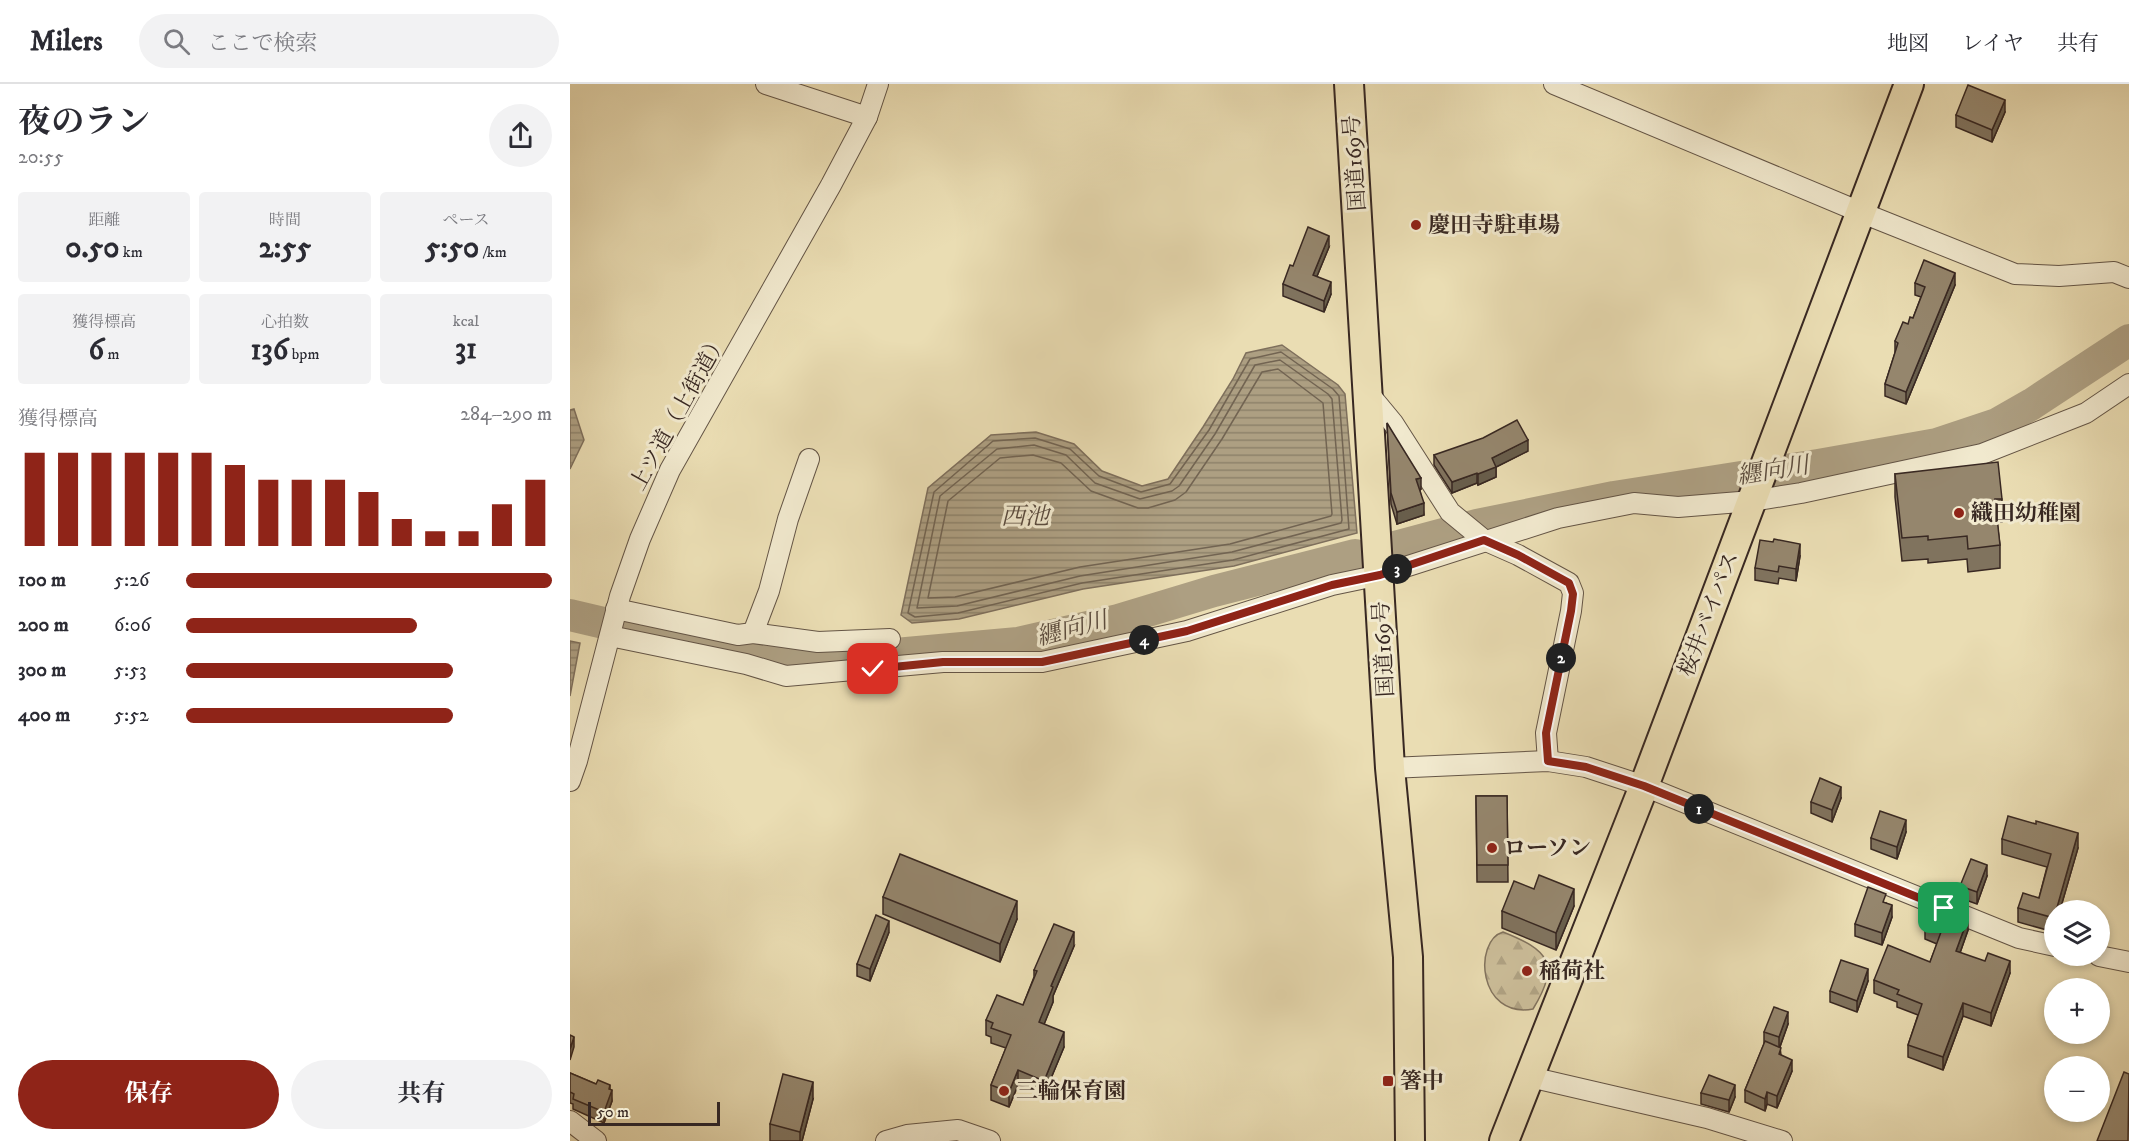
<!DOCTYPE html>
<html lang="ja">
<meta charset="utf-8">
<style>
body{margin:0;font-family:"IM FELL DW Pica","Noto Serif JP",serif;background:#f2f2f3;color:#2b2b33;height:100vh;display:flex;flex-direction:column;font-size:22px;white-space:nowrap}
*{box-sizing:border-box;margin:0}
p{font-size:20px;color:#7c7c81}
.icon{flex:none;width:33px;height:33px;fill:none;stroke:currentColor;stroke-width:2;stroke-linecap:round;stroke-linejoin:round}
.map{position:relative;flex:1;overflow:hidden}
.panel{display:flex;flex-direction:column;background:#fff;width:570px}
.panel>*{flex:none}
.tools{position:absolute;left:1474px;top:816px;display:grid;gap:12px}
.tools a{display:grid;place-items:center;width:66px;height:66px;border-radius:50%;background:#fff;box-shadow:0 3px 9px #0003;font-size:30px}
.scale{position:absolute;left:18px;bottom:15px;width:132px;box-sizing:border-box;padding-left:6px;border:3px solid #382822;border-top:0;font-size:16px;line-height:21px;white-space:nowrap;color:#382822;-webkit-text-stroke:4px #f1e9ce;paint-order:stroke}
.pin{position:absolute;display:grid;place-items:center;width:51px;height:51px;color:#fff;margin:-26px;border-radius:12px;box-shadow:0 3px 9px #0006}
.km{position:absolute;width:30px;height:30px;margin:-15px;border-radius:50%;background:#222;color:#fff;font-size:16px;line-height:30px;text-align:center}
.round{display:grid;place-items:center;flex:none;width:63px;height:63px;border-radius:32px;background:#f2f2f3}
.head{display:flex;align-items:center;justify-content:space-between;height:102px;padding:0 18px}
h1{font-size:33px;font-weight:700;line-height:45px}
.figures{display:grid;grid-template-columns:repeat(3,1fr);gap:9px;height:102px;padding:6px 18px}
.figures div{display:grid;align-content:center;border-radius:6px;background:#f2f2f3;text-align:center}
.figures b{font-size:30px;font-weight:700}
.figures small{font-size:16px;font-weight:400}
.figures p{font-size:16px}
.chart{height:168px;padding:12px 18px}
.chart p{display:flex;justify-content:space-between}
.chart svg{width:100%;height:108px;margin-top:6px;stroke:#8f2418;stroke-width:6}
.cta{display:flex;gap:12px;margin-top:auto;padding:12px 18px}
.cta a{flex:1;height:69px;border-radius:36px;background:#8f2418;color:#fff;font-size:24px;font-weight:700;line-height:69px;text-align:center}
.cta a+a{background:#f2f2f3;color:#2b2b33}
ul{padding:0 18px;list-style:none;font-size:20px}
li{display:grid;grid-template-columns:96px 72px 1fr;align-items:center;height:45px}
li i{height:15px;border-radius:8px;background:#8f2418}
header{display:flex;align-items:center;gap:36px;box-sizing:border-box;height:84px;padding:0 30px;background:#fff;border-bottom:2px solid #e1e1e2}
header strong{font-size:28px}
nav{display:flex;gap:33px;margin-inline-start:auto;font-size:21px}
.search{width:420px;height:54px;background:#f2f2f3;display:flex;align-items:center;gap:15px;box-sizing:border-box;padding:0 21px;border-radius:33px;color:#7c7c81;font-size:22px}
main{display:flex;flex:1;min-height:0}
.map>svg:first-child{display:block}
</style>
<header>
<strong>Milers</strong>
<div class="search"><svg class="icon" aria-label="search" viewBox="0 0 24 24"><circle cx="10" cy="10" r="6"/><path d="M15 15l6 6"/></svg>ここで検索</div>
<nav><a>地図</a><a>レイヤ</a><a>共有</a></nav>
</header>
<main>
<section class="panel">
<div class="head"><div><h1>夜のラン</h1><p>20:55</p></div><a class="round"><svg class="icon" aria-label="share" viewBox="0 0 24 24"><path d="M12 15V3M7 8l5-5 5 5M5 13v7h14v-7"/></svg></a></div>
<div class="figures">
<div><p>距離</p><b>0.50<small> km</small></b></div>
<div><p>時間</p><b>2:55</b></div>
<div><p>ペース</p><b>5:50<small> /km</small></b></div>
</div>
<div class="figures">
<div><p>獲得標高</p><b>6<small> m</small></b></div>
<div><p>心拍数</p><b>136<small> bpm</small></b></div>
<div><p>kcal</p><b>31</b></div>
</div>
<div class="chart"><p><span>獲得標高</span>284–290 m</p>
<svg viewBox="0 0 160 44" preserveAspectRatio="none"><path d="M5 44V6M15 44V6M25 44V6M35 44V6M45 44V6M55 44V6M65 44V11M75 44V17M85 44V17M95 44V17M105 44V22M115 44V33M125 44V38M135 44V38M145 44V27M155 44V17"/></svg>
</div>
<ul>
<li><b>100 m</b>5:26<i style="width:100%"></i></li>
<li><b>200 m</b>6:06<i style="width:63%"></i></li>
<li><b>300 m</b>5:53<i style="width:73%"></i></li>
<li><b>400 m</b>5:52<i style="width:73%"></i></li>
</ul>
<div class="cta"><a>保存</a><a>共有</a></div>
</section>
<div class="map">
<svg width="1559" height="1057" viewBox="0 0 1559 1057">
<defs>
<pattern id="forest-firs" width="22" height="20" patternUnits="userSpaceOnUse" patternTransform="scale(1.5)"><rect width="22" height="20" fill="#ccbe9a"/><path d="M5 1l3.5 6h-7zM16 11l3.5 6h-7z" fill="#b0a384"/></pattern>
<pattern id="water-rules" width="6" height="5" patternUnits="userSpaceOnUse" patternTransform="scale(1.5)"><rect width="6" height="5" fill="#ad9f82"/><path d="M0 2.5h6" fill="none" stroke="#8e826a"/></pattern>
</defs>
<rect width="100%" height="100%" fill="#eaddb3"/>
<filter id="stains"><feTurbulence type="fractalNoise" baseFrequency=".00333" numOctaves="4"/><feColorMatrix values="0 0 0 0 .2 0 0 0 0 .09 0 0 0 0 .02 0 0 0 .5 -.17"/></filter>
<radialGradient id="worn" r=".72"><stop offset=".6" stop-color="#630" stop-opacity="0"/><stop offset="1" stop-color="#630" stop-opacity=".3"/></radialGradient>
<!-- forest -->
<path fill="url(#forest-firs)" stroke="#82735e" stroke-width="1.5" d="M933 848C978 866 991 879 963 925 908 935 903 857 933 848Z"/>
<!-- water -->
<g fill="url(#water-rules)" stroke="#7e6f5c" stroke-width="1.5">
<polygon points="712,261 768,301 775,310 787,449 664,482 513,505 389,535 342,539 331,531 358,404 421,351 466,348 504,360 532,387 572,402 598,395 633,343 663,295 676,269"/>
<polygon points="4,325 14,356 0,385 0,326"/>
<polygon points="0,557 10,559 0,612"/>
</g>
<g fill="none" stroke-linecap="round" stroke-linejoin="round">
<!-- shore -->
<g stroke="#726452" stroke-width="1.5">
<polygon points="711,268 763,305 769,312 779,445 663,476 512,499 388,529 345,533 338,529 364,408 423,357 465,354 500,365 529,392 571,408 600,400 639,346 680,275"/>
<polygon points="710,276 758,310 762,315 772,436 771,439 662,468 510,492 387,522 347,524 370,412 427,365 464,361 496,371 525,399 570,415 602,407 609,402 645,350 685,281"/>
<polygon points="708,285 753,319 762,430 761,432 660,460 510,483 385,513 358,514 378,417 430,374 463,371 491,379 521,407 568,424 578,424 605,416 616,408 652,355 692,288"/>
</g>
<!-- river -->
<g stroke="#ad9f82" stroke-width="32">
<polyline points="825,463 907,441 1044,413 1248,381 1367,360 1427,340 1462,320 1559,256"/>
<polyline points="0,531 110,557 215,570 303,572 448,559 548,536 644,507 785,471"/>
</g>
<!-- minor casing -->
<g stroke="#645546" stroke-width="22">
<g id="minor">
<polyline points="196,0 297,33"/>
<polyline points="984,0 1290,128 1445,190 1489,192 1544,188 1559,194"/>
<polyline points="799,310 823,339 880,428 914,456 948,471 999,499 1003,509 1001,527 976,649 978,677"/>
<polyline points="46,525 168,551 183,549 248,558 320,555"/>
<polyline points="183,549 199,507 218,435 239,375"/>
<polyline points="40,552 176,580 216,592 373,578 472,578 617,547 762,501 810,491 988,434 1064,419 1108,423 1182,417 1231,409 1412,370 1516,329 1559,300"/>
<polyline points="820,684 978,677 1016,683 1074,702 1449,854 1485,862"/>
<polyline points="0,697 7,677 50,512 70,455 100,386 261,101 297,33 308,0"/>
<polyline points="1529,872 1559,878"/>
<polyline points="960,993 1137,1034 1212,1057"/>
<polyline points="0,1037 26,1057"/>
<polyline points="316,1057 337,1051 388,1046 420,1057"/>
</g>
</g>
<!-- highway casing -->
<g stroke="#382822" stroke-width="32">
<g id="highway">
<polyline points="779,0 820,684 838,873 840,1057"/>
<polyline points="934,1057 1074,702 1339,0"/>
</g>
</g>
<!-- minor -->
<use href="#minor" stroke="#f1e9ce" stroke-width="20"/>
<!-- highway -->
<use href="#highway" stroke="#eaddb3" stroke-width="28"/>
</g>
<!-- wall -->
<g fill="#80735e" stroke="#382822" stroke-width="1.5">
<polygon points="1435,28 1422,58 1386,43 1386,31"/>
<polygon points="759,163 747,192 761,210 754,228 713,212 713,200 723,182"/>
<polygon points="1345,199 1385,201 1336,320 1315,312 1315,300 1325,269 1325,257 1343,234 1351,213 1345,211"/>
<polygon points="817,339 851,405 850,406 854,431 827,440 821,420"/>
<polygon points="958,367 926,383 926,393 908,401 907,399 882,409 864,381 864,371"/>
<polygon points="1325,390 1432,415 1432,438 1427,438 1430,461 1430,484 1398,488 1397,475 1358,479 1358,475 1332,477 1325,413"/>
<polygon points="1230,472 1226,497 1209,494 1208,500 1185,496 1185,484"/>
<polygon points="906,712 937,712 938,798 907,798"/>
<polygon points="1271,714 1262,738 1241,729 1241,718"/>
<polygon points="1336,748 1327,775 1301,765 1301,754"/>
<polygon points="1432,755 1508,764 1490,826 1485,826 1484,848 1448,838 1448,824 1469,814 1477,783 1432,770"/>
<polygon points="1417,792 1407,820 1390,814 1390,802"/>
<polygon points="313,813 447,835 430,878 313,830"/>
<polygon points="1316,819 1322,833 1312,861 1285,852 1285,840"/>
<polygon points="1004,822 986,866 932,844 932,827"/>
<polygon points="1355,843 1398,846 1390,869 1440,889 1421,942 1393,932 1373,986 1338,973 1338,961 1348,931 1327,923 1327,918 1304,909 1304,896 1360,878 1367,860 1355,855"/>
<polygon points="319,848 300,897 287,892 287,880"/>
<polygon points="504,862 483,912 483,918 474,940 494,963 474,1011 448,1001 439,1023 421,1016 421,1001 436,964 421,959 421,953 416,951 416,936 453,921 464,893 464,886"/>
<polygon points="1298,897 1287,928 1260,918 1260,907"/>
<polygon points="1218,940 1210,963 1211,971 1222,987 1207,1024 1197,1020 1195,1027 1175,1018 1175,1006 1194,960 1194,948"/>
<polygon points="0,989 40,1006 42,1017 34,1039 3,1025 3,1020 0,1019"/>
<polygon points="1131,1009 1165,1013 1159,1028 1131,1020"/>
<polygon points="243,1015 232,1057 200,1057 200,1040"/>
</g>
<!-- shaded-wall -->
<g fill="#685e4c" stroke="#382822" stroke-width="1.5">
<polygon points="1435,16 1435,28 1422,58 1422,46"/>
<polygon points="759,152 759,163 743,202 743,191"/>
<polygon points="1385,189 1385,201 1336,320 1336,308"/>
<polygon points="761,198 761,210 754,228 754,217"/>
<polygon points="958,356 958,367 926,383 926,393 908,401 908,390 922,374"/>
<polygon points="907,389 907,399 882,409 882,398"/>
<polygon points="851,394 851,405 846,407 846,395"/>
<polygon points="854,419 854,431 827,440 827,428"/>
<polygon points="1230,460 1230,472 1226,497 1226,485"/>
<polygon points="1271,703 1271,714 1262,738 1262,726"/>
<polygon points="1336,736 1336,748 1327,775 1327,763"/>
<polygon points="1508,749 1508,764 1490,826 1486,826"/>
<polygon points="1417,781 1417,792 1407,820 1407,808"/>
<polygon points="1004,805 1004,822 986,866 986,849"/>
<polygon points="447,817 447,835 430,878 430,860"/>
<polygon points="1322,821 1322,833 1312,861 1312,849"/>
<polygon points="1485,829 1485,843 1484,848 1484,834"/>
<polygon points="1398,834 1398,846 1386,880 1386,867"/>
<polygon points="319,837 319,848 300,897 300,885"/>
<polygon points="504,848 504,862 483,912 483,918 469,953 469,938 481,902"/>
<polygon points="1440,877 1440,889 1421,942 1421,929"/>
<polygon points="1298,885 1298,897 1287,928 1287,917"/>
<polygon points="1393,919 1393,932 1373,986 1373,973"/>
<polygon points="1218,928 1218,940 1209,965 1209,953"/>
<polygon points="494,948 494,963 474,1011 474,997"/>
<polygon points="4,953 4,963 0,976 0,965"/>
<polygon points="1222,976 1222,987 1207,1024 1207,1012"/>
<polygon points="448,986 448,1001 439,1023 439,1008"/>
<polygon points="243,998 243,1015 232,1057 230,1057 230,1048"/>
<polygon points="40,1001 40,1011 42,1006 42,1017 34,1039 34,1028"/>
<polygon points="1165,1001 1165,1013 1159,1028 1159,1016"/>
<polygon points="1197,1008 1197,1020 1195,1027 1195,1015"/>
</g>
<!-- building -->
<g fill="#95866d" stroke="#382822" stroke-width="1.5">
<polygon points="1398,1 1435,16 1422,46 1386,31"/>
<polygon points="738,143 759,152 743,191 761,198 754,217 713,200 720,181 723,182"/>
<polygon points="1354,176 1385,189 1336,308 1315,300 1328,259 1325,257 1333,238 1338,240 1340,233 1343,234 1355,203 1345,199"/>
<polygon points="947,336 958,356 922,374 926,383 908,390 907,389 882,398 864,371 913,354"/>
<polygon points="817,339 851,394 846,395 854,419 827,428 821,409"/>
<polygon points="1428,378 1432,415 1425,415 1430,461 1398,465 1397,452 1358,456 1358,452 1332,454 1325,390"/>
<polygon points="1204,455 1230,460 1226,485 1209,482 1208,488 1185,484 1190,456 1203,458"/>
<polygon points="1250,694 1271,703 1262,726 1241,718"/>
<polygon points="906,712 937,712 938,781 907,781"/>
<polygon points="1310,727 1336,736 1327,763 1301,754"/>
<polygon points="1438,732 1466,740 1466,737 1508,749 1484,834 1448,824 1453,809 1469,814 1481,770 1432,755"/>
<polygon points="330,770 447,817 430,860 313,813"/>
<polygon points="1401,775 1417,781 1407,808 1390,802"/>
<polygon points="969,791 1004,805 986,849 932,827 944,797 964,805"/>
<polygon points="1298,803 1316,810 1313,818 1322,821 1312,849 1285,840"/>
<polygon points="1363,819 1398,834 1386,867 1415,877 1418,869 1440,877 1421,929 1393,919 1373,973 1338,961 1352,920 1327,910 1329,906 1304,896 1318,861 1360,878 1371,848 1355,843"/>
<polygon points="306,831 319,837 300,885 287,880"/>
<polygon points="484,840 504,848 481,902 483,903 469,938 494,948 474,997 448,986 439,1008 421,1001 441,951 421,944 423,939 416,936 427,911 453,921 467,887 464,886"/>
<polygon points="1271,876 1298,885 1287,917 1260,907"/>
<polygon points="1204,923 1218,928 1209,953 1194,948"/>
<polygon points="0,951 4,953 0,965"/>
<polygon points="1195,957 1211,964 1209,970 1222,976 1207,1012 1197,1008 1195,1015 1175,1006"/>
<polygon points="1554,988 1559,990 1558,1057 1527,1057"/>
<polygon points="0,989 26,1000 28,996 40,1001 39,1005 42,1006 34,1028 3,1015 4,1010 0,1008"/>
<polygon points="213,990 243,998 230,1048 200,1040"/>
<polygon points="1139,991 1165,1001 1159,1016 1131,1009"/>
</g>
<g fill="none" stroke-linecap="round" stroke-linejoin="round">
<!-- route casing -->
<g stroke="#fff" stroke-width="12">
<polyline id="route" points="303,585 373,578 472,578 617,547 762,501 810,491 914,456 948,471 999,499 1003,510 1001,527 976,649 978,677 1016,683 1074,702 1374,824"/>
</g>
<!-- route -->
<use href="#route" stroke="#8f2418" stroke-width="8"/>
</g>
<!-- markers -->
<g fill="#8f2418" stroke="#f1e9ce" stroke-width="2">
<circle cx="846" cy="141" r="6"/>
<circle cx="1389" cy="429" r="6"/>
<circle cx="922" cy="764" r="6"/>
<circle cx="957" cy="887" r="6"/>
<rect x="812" y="991" width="12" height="12" rx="3"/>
<circle cx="434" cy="1007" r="6"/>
</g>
<g text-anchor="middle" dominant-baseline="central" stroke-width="6" stroke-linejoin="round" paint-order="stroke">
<!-- street labels -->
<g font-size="22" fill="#382822" stroke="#f1e9ce">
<text transform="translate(785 79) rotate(-94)">国道169号</text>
<text transform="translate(109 328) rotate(-61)">上ツ道（上街道）</text>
<text transform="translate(1139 530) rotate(-69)">桜井バイパス</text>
<text transform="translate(814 565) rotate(-93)">国道169号</text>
</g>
<!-- poi labels -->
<g font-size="22" font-weight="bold" fill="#382822" stroke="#f1e9ce" text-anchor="start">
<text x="858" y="141">慶田寺駐車場</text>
<text x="1401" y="429">織田幼稚園</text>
<text x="934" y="764">ローソン</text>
<text x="969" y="887">稲荷社</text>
<text x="830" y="997">箸中</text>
<text x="446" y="1007">三輪保育園</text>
</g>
<!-- water labels -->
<g font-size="24" font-style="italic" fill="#5b4c3f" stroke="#f1e9ce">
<text transform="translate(1203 387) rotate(-9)">纒向川</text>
<text x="455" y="433">西池</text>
<text transform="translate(502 545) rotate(-15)">纒向川</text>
</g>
</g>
<rect width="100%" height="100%" filter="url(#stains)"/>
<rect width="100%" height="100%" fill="url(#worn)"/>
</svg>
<div class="tools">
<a><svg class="icon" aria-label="layers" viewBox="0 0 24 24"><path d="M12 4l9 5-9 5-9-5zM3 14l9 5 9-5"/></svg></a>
<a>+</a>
<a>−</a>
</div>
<div class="scale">50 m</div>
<div class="pin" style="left:1374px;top:824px;background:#1e9e55"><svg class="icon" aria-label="arrive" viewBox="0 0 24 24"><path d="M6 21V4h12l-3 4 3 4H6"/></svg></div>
<div class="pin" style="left:303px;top:585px;background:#d93025"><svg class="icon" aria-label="check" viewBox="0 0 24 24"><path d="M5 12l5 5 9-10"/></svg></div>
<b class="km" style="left:1129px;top:725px">1</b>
<b class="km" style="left:991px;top:574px">2</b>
<b class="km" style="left:827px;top:485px">3</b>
<b class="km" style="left:574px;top:556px">4</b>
</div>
</main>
